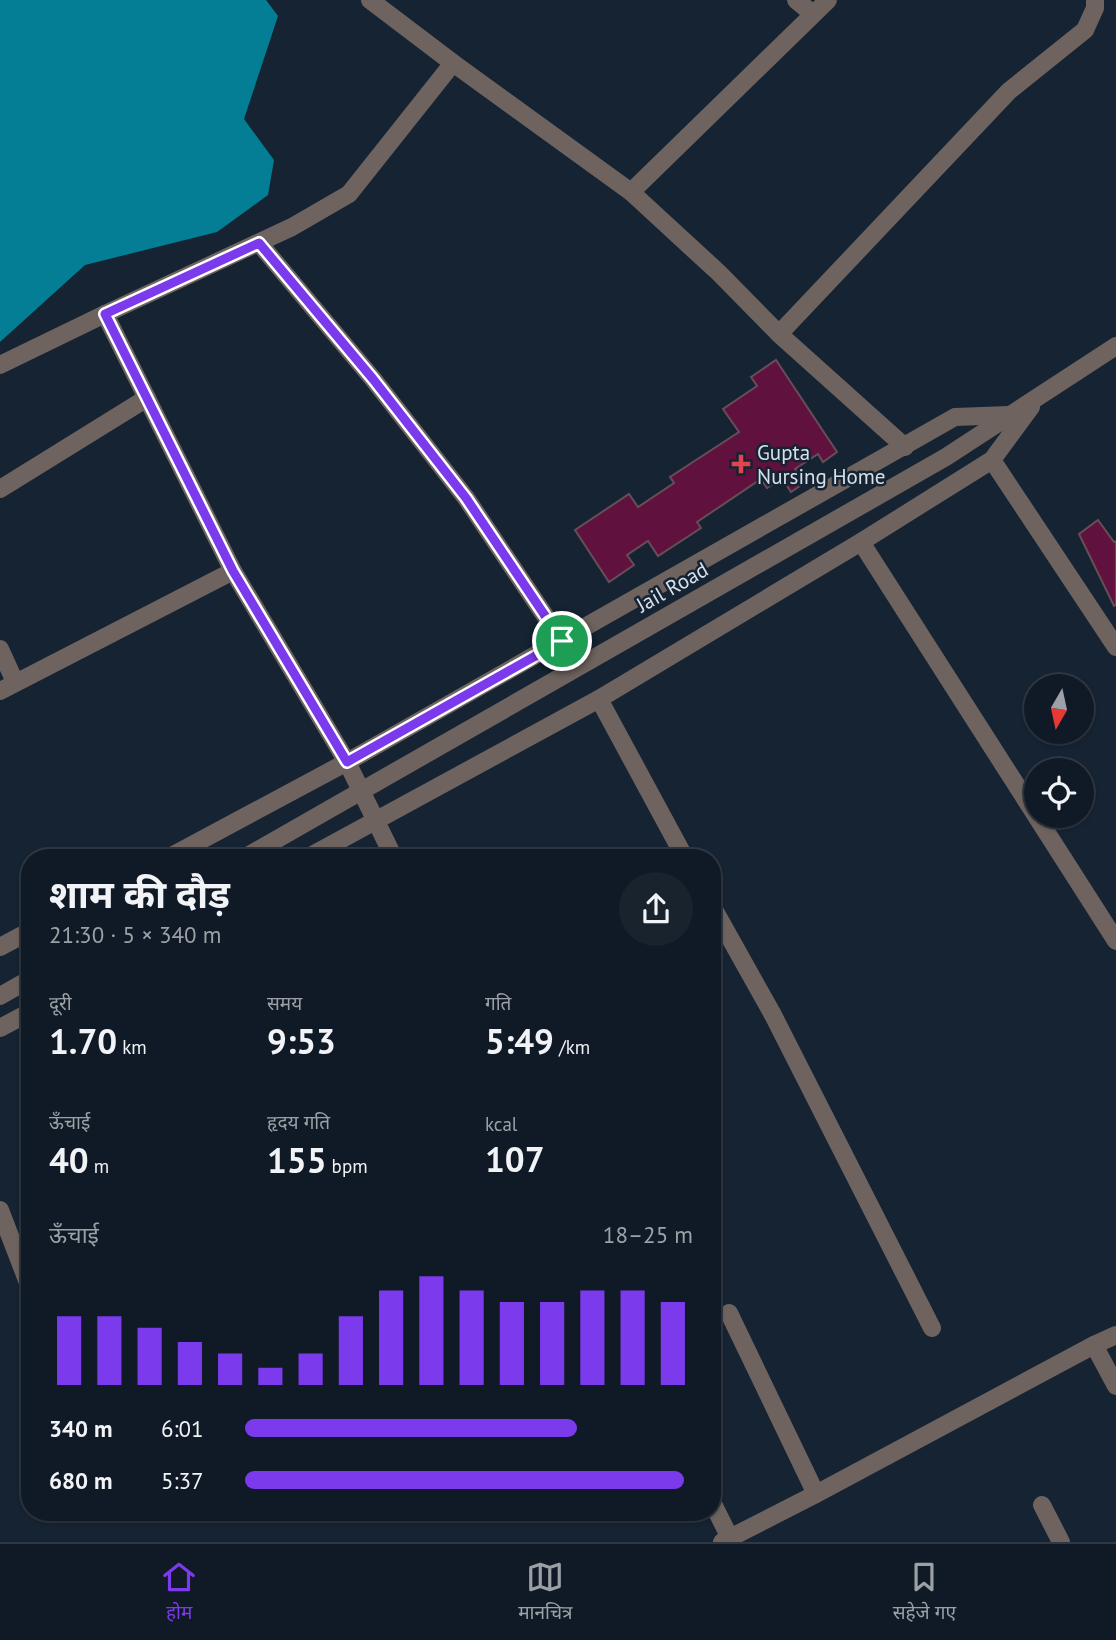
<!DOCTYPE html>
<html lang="hi">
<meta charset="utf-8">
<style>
body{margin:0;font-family:"PT Sans","Noto Sans Devanagari",sans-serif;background:#19232e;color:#f1f3f6;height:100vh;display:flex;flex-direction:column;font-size:26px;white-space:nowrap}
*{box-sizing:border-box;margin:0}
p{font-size:23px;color:#9ca1a7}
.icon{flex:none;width:38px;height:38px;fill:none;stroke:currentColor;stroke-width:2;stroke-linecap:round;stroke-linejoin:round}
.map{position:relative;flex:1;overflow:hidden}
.panel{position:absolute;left:21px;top:849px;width:700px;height:672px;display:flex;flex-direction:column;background:#101a26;border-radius:28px;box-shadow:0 2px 5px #0004,0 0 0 2px #303843}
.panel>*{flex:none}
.needle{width:46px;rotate:189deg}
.fabs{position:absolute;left:1024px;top:674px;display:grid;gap:14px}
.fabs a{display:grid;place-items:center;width:70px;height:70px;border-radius:50%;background:#101a26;box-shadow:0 2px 5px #0004,0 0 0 2px #303843;font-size:35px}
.pin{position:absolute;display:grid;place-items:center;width:60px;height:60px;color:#fff;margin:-30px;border:4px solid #fff;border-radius:50%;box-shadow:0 2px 7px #0007}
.round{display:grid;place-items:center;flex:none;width:74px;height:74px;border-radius:37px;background:#19232e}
.headline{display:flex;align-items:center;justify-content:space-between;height:119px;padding:0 28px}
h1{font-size:38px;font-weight:700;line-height:52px}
.stats{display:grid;grid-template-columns:repeat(3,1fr);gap:10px;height:119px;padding:7px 28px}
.stats div{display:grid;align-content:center}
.stats b{font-size:35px;font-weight:700}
.stats small{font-size:19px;font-weight:400}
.stats p{font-size:19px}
.chart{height:196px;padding:14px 28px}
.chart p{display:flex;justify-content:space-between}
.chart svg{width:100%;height:126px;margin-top:7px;stroke:#7c3aed;stroke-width:6}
ul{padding:0 28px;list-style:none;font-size:23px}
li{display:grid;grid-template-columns:112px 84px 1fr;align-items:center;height:52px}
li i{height:18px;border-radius:9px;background:#7c3aed}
.dock{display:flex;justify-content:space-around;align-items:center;height:98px;border-top:2px solid #303843;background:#101a26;font-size:19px;color:#9ca1a7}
.dock a{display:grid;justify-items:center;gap:4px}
.dock .selected{color:#7c3aed}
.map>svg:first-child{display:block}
</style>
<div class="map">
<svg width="1116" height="1542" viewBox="0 0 1116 1542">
<rect width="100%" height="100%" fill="#152333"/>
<!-- water -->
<polygon fill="#047e94" points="0,0 266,0 278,16 244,119 274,160 268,195 217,232 85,265 0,342"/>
<!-- building -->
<g fill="#60113d" stroke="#664e58" stroke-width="2">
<polygon points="776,360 837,452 823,462 818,454 795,469 804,483 791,492 782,478 767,488 761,479 697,522 701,528 658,556 648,541 627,555 634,565 609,582 575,530 629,494 638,507 674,483 670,477 739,432 723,409 757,386 751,377"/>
<polygon points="1098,520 1114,542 1116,541 1116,605 1114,606 1079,534"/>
</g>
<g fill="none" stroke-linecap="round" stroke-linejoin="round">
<!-- minor -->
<g stroke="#6e635e" stroke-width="18">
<polyline points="370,0 453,63 631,192 719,273 779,334 905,447"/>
<polyline points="796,0 813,14"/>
<polyline points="631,192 828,0"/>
<polyline points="259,243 373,379 466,498 562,641"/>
<polyline points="105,314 233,571 347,762 394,858"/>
<polyline points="779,334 1009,91 1085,30 1095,8 1095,0"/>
<polyline points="0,365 105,314 292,227 349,194 453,63"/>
<polyline points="992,460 1116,647"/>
<polyline points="0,489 147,398"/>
<polyline points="861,542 1116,941"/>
<polyline points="0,649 15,682"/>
<polyline points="0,691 233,571"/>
<polyline points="599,699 685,858"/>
<polyline points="168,858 347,762 955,417 1009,415"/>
<polyline points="244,858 946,457 1116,346"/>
<polyline points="307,858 599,699 861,542 992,460 1031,407"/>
<polyline points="712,906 773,1015 932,1328"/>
<polyline points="0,947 30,931"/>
<polyline points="0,996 30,979"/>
<polyline points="0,1028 30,1012"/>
<polyline points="0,1210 30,1288"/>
<polyline points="729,1313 816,1494"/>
<polyline points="1094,1345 1116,1335"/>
<polyline points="712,1502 730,1538"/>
<polyline points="1042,1505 1061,1542"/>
<polyline points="722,1542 816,1494 1094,1345 1116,1386"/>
</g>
</g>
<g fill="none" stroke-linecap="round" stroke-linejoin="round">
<!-- route casing -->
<g stroke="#fff" stroke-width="14">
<polygon id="route" points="259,243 373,379 466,498 562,641 347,762 233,571 105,314"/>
</g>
<!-- route -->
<use href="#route" stroke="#7c3aed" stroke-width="9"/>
</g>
<!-- markers -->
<path fill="#e0444e" stroke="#152333" stroke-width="2.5" d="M737.5 453.5h7v7h7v7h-7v7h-7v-7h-7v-7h7z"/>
<g text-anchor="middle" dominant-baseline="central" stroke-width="5" stroke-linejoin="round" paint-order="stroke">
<!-- poi labels -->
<g font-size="21" fill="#d6e0eb" stroke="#152333" text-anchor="start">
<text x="757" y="452">Gupta<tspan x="757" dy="24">Nursing Home</tspan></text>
</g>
<!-- street labels -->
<g font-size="21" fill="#d6e0eb" stroke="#152333">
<text transform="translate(672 587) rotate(-30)">Jail Road</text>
</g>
</g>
</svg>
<div class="fabs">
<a><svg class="needle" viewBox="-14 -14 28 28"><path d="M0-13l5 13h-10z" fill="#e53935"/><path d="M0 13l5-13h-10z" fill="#9ca1a7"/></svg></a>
<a><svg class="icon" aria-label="locate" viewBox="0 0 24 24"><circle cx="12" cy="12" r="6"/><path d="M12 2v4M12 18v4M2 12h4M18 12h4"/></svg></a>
</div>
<div class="pin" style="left:562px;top:641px;background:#1e9e55"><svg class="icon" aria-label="arrive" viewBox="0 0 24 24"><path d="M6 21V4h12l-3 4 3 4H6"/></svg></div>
<section class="panel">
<div class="headline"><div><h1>शाम की दौड़</h1><p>21:30 · 5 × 340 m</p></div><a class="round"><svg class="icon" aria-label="share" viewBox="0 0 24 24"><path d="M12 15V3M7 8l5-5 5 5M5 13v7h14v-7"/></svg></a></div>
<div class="stats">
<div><p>दूरी</p><b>1.70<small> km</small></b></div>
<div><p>समय</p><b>9:53</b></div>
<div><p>गति</p><b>5:49<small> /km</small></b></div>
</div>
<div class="stats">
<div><p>ऊँचाई</p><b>40<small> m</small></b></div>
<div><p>हृदय गति</p><b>155<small> bpm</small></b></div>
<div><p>kcal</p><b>107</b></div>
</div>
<div class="chart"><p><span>ऊँचाई</span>18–25 m</p>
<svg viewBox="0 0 160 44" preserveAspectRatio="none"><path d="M5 44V20M15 44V20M25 44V24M35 44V29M45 44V33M55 44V38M65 44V33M75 44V20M85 44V11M95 44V6M105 44V11M115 44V15M125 44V15M135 44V11M145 44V11M155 44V15"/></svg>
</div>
<ul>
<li><b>340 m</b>6:01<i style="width:74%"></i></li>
<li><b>680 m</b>5:37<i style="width:98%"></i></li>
</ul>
</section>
</div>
<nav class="dock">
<a class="selected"><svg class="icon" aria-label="home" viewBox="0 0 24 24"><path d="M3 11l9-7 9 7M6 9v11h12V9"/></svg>होम</a>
<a><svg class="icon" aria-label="map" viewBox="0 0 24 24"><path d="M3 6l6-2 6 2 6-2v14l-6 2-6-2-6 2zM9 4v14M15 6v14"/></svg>मानचित्र</a>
<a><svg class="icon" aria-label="saved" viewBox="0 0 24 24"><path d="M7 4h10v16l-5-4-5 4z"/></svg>सहेजे गए</a>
</nav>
